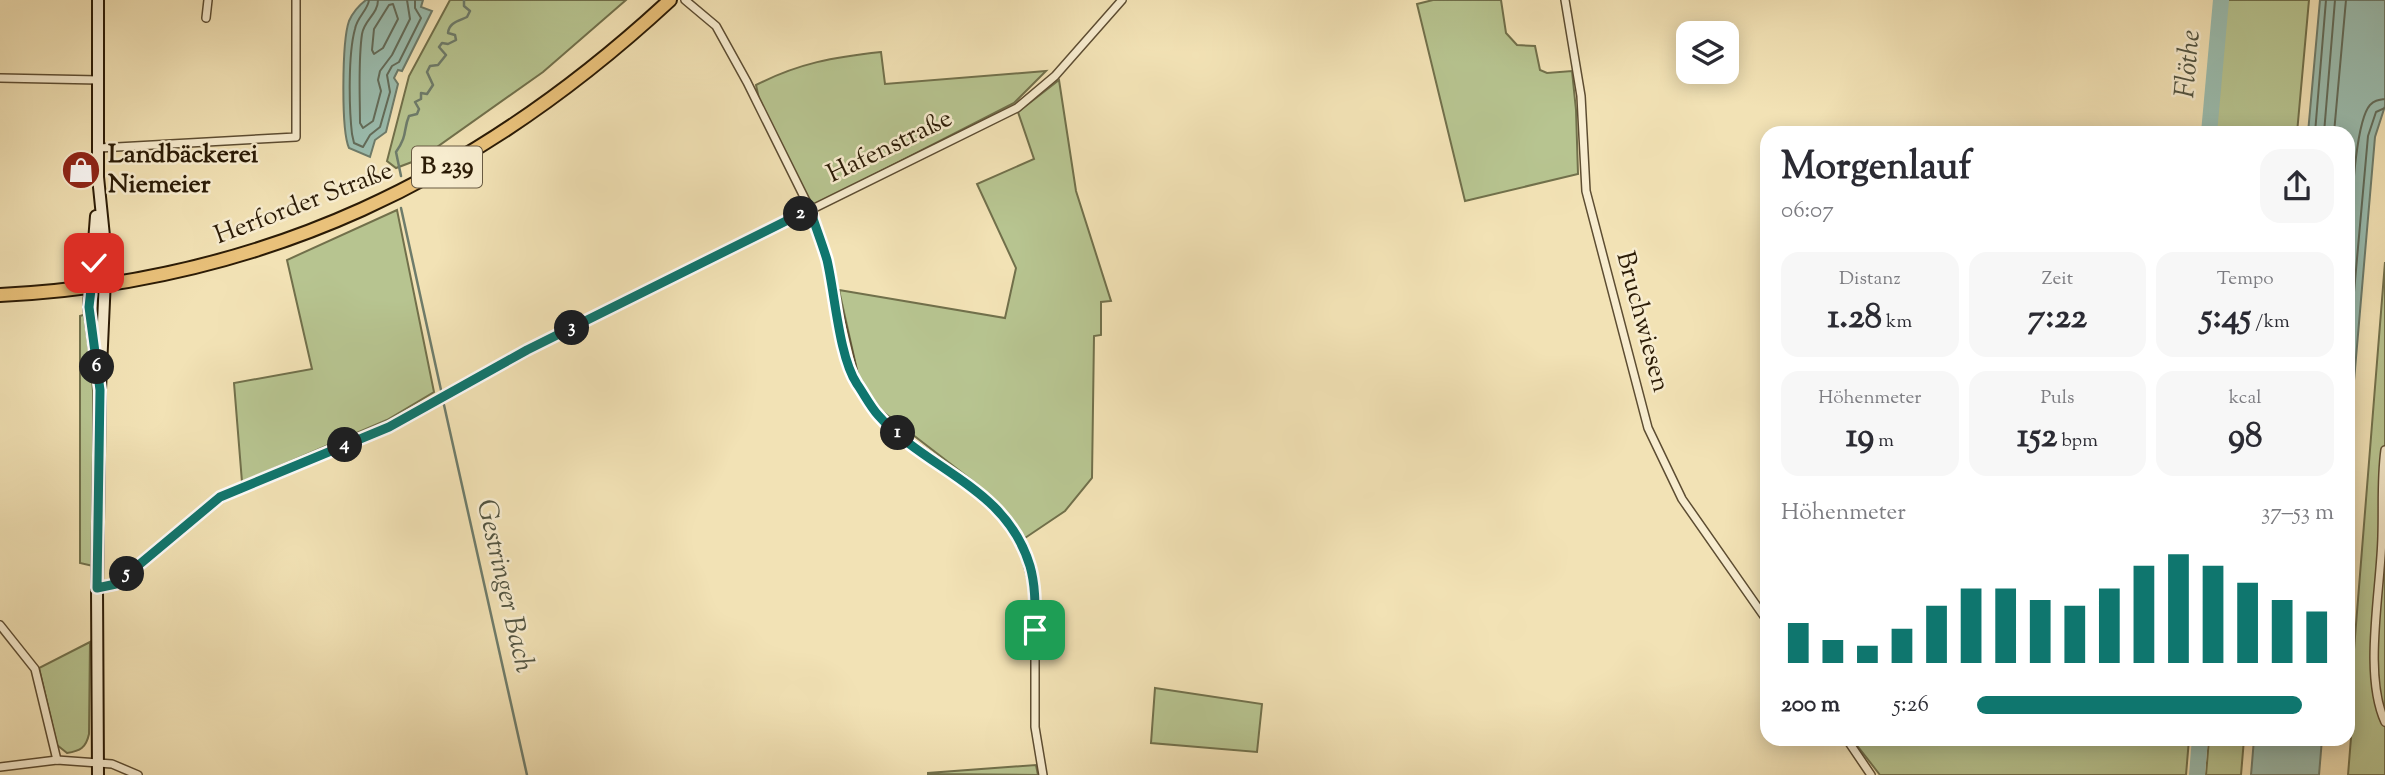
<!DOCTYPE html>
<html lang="de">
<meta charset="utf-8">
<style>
body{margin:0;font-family:"Sorts Mill Goudy",serif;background:#f7f7f7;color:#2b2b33;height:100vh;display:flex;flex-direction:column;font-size:26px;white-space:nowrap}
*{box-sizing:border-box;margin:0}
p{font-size:23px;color:#7c7c81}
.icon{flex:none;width:38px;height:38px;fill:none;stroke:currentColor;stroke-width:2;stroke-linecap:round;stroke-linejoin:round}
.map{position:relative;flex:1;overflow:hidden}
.details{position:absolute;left:1760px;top:126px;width:595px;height:620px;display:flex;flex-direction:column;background:#fff;border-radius:21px;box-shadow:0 4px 18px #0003}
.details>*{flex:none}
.controls{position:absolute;left:1676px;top:21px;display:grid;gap:14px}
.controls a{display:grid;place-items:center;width:63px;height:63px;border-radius:14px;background:#fff;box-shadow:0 4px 18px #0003;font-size:35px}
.pin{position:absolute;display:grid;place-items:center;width:60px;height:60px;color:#fff;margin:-30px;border-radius:14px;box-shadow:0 4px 10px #0006}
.km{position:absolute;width:35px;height:35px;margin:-18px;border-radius:50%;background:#222;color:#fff;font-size:19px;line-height:35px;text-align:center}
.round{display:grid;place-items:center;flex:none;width:74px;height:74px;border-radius:21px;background:#f7f7f7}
.head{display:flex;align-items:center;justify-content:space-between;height:119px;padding:0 21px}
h1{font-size:38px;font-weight:800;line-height:52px}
.metrics{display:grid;grid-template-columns:repeat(3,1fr);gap:10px;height:119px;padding:7px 21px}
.metrics div{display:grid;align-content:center;border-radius:18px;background:#f7f7f7;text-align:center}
.metrics b{font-size:35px;font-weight:800}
.metrics small{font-size:19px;font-weight:400}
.metrics p{font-size:19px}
.chart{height:196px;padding:14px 21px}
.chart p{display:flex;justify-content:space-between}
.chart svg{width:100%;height:126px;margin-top:7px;stroke:#0f766e;stroke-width:6}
ul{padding:0 21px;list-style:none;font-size:23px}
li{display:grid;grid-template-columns:112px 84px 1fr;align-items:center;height:52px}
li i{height:18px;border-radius:9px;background:#0f766e}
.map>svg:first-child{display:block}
</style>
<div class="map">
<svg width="2385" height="775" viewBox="0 0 2385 775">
<rect width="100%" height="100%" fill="#f2e2b5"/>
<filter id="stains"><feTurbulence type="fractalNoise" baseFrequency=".00286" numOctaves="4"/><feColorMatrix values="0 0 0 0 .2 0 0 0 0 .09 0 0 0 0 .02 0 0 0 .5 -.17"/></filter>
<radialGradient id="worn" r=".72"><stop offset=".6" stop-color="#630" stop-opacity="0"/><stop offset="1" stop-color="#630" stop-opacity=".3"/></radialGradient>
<!-- green -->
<g fill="#b7c490" stroke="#71704b" stroke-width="2">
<polygon points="450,0 626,0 543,72 420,159 396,168 387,161 409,76"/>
<polygon points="1433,0 1501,0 1506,33 1517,45 1535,46 1540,70 1547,73 1572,71 1576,110 1578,174 1465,201 1417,4"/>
<polygon points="2224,0 2309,0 2297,133 2212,133"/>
<path d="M881 52 885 84 1046 71 1014 103 811 207 759 99 756 85C799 63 834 57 881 52Z"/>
<polygon points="1059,80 1076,191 1111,301 1101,302 1101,335 1094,336 1092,478 1065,511 1025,538 1004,510 978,485 882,411 859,379 839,290 1005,318 1016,268 977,184 1034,159 1018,112"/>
<polygon points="397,210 434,392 387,420 242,482 234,383 312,369 287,260"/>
<polygon points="2385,262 2385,775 2348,775 2353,713 2349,712"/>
<polygon points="86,314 93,391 93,566 80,563 80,316"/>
<path d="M90 642 89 734C86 748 80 751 67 753L57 745 39 668Z"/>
<polygon points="1155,688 1262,704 1257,752 1151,743"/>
<polygon points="1852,739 2189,739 2186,775 1880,775"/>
<polygon points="2209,739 2244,739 2241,775 2206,775"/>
<polygon points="1036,765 1038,775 928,774 928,773"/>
</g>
<!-- water -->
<g fill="#9bbdaf" stroke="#6e7c6b" stroke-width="2">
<path d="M366 0H423L421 7 432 11 402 71 398 70 394 78 398 84 386 132 375 140 370 157 349 148C341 130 342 41 349 21 353 12 358 6 366 0Z"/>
<polygon points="2320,0 2385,0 2385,106 2375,137 2349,439 2348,133 2308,133"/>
<polygon points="2254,739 2322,739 2319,775 2251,775"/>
</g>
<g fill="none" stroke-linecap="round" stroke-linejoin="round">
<!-- shore -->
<g stroke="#636c5a" stroke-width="2">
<path d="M369 0C368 10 357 17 355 29 348 54 349 108 352 134L354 143 363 147 370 135 380 127 390 92 387 75 392 66 399 62 421 18 415 8V0"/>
<path d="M378 0C378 14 364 20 362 34 358 62 360 94 360 123L363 128 373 121 381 91 378 80 380 71 392 55 410 19 407 0"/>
<polygon points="393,4 398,19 383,48 374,54 372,50 374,29 389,5"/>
<polyline points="2315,133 2326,0"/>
<polyline points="2324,133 2335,0"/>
<polyline points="2334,133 2346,0"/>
<path d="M2348 259C2351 230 2353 124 2370 105 2375 100 2379 100 2385 99"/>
<polyline points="2348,359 2368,136 2376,112 2385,108"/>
</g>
<!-- stream -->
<g stroke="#6e7c6b" stroke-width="2.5">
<path d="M401 176 396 152C408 135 403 130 409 116L417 114 419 109 415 102 421 99V93L427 94 433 85 427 72 430 66 438 65 446 55 439 47 442 43 448 44 456 40 455 35 448 33C449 22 459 21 467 17L470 11 464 6V0"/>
<polyline points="401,208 441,390"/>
<polyline points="444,405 527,775"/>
</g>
<!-- river -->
<g stroke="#9bbdaf" stroke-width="16">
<polyline points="2209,133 2221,0"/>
<polyline points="2197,775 2200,738"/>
</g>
<!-- minor casing -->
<g stroke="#5d4d32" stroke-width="10">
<g id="minor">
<polyline points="685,0 716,26 747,82 810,209 826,258 855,380 878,415 903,437 977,490 1000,512 1023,547 1035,592 1035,727 1043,775"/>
<polyline points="1565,0 1581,96 1586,191 1648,428 1682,499 1768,622"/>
<polyline points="206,18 208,0"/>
<polyline points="0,78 99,80"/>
<polyline points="99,148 296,137 296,0"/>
<path d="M2385 450C2381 479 2383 507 2382 536 2381 590 2363 674 2385 722"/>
<polyline points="97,588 115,584 220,497 389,427 527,350 1017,108 1055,76 1122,0"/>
<polyline points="0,625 35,669 57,760"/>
<polyline points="1846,738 1871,775"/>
<polyline points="0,767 57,760 112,764 138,775"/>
</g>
</g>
<!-- secondary casing -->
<g stroke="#2b1b06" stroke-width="14">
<g id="secondary">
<polyline points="98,183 98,0"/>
<polyline points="96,216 89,307 96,357"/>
<polyline points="98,775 97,588 100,390 106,256 98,177"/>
</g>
</g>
<!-- primary casing -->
<g stroke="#2b1b06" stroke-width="16">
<path id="primary" d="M0 295C264 282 478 178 670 0"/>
</g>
<!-- minor -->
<use href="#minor" stroke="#f7eccf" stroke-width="7"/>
<!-- secondary -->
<use href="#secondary" stroke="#f7eccf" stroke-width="10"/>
<!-- primary -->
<use href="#primary" stroke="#e9c17a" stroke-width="12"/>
</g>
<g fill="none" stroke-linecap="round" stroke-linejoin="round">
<!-- route casing -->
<g stroke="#fff" stroke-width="14">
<path id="route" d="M94 263 89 307 100 390 97 588 116 584 220 497 389 427 527 350 810 209C815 226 822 243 827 260 835 294 839 357 857 384 864 394 870 406 878 415 927 471 1006 486 1030 566 1036 587 1035 609 1035 630"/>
</g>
<!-- route -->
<use href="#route" stroke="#0f766e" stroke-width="9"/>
</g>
<!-- icons -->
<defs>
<g id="shop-disc" transform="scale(2.0125)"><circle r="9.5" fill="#8f2418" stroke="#f7eccf"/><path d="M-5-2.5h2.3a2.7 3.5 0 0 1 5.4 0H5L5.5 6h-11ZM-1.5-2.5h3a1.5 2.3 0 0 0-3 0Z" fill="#fff"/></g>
</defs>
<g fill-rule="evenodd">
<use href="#shop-disc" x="81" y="170"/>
</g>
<g text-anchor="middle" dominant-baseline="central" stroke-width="5" stroke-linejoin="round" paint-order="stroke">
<!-- shield labels -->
<rect fill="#f7eccf" stroke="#685a42" stroke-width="2" x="412" y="146.5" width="70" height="41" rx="5"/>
<g font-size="24" font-weight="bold" fill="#2b1b06">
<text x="447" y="167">B 239</text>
</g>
<!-- street labels -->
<g font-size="26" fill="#2b1b06" stroke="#f7eccf">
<text transform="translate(890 147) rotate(-26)">Hafenstraße</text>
<text transform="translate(304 204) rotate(-21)">Herforder Straße</text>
<text transform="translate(1642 322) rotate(75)">Bruchwiesen</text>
</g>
<!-- poi labels -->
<g font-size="26" font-weight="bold" fill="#2b1b06" stroke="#f7eccf" text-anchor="start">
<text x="108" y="155">Landbäckerei<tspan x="108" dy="30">Niemeier</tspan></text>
</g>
<!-- water labels -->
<g font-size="28" font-style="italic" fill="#525441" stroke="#f7eccf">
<text transform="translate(2189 64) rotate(-85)">Flöthe</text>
<text transform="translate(504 586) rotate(77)">Gestringer Bach</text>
</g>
</g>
<rect width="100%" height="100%" filter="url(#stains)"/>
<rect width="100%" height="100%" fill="url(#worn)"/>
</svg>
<div class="controls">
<a><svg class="icon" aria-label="layers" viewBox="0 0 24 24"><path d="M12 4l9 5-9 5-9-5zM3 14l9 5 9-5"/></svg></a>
</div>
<div class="pin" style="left:1035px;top:630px;background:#1e9e55"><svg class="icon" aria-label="arrive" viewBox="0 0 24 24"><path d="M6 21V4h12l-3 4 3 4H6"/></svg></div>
<div class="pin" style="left:94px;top:263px;background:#d93025"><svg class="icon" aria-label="check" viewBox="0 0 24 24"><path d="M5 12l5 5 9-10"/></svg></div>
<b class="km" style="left:898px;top:433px">1</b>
<b class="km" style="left:801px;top:214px">2</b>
<b class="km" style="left:572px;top:328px">3</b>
<b class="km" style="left:345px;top:445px">4</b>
<b class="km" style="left:127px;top:574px">5</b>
<b class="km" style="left:97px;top:367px">6</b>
<section class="details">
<div class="head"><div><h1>Morgenlauf</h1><p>06:07</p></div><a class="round"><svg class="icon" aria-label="share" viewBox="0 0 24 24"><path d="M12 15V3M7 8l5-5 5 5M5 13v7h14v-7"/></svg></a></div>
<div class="metrics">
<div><p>Distanz</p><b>1.28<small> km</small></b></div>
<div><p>Zeit</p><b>7:22</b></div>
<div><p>Tempo</p><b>5:45<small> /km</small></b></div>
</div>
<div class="metrics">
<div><p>Höhenmeter</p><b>19<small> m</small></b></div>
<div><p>Puls</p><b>152<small> bpm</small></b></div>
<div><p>kcal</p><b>98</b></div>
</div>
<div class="chart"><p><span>Höhenmeter</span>37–53 m</p>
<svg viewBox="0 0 160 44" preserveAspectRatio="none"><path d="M5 44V30M15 44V36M25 44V38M35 44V32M45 44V24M55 44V18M65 44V18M75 44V22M85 44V24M95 44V18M105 44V10M115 44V6M125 44V10M135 44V16M145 44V22M155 44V26"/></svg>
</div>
<ul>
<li><b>200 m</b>5:26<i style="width:91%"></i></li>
</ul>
</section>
</div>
